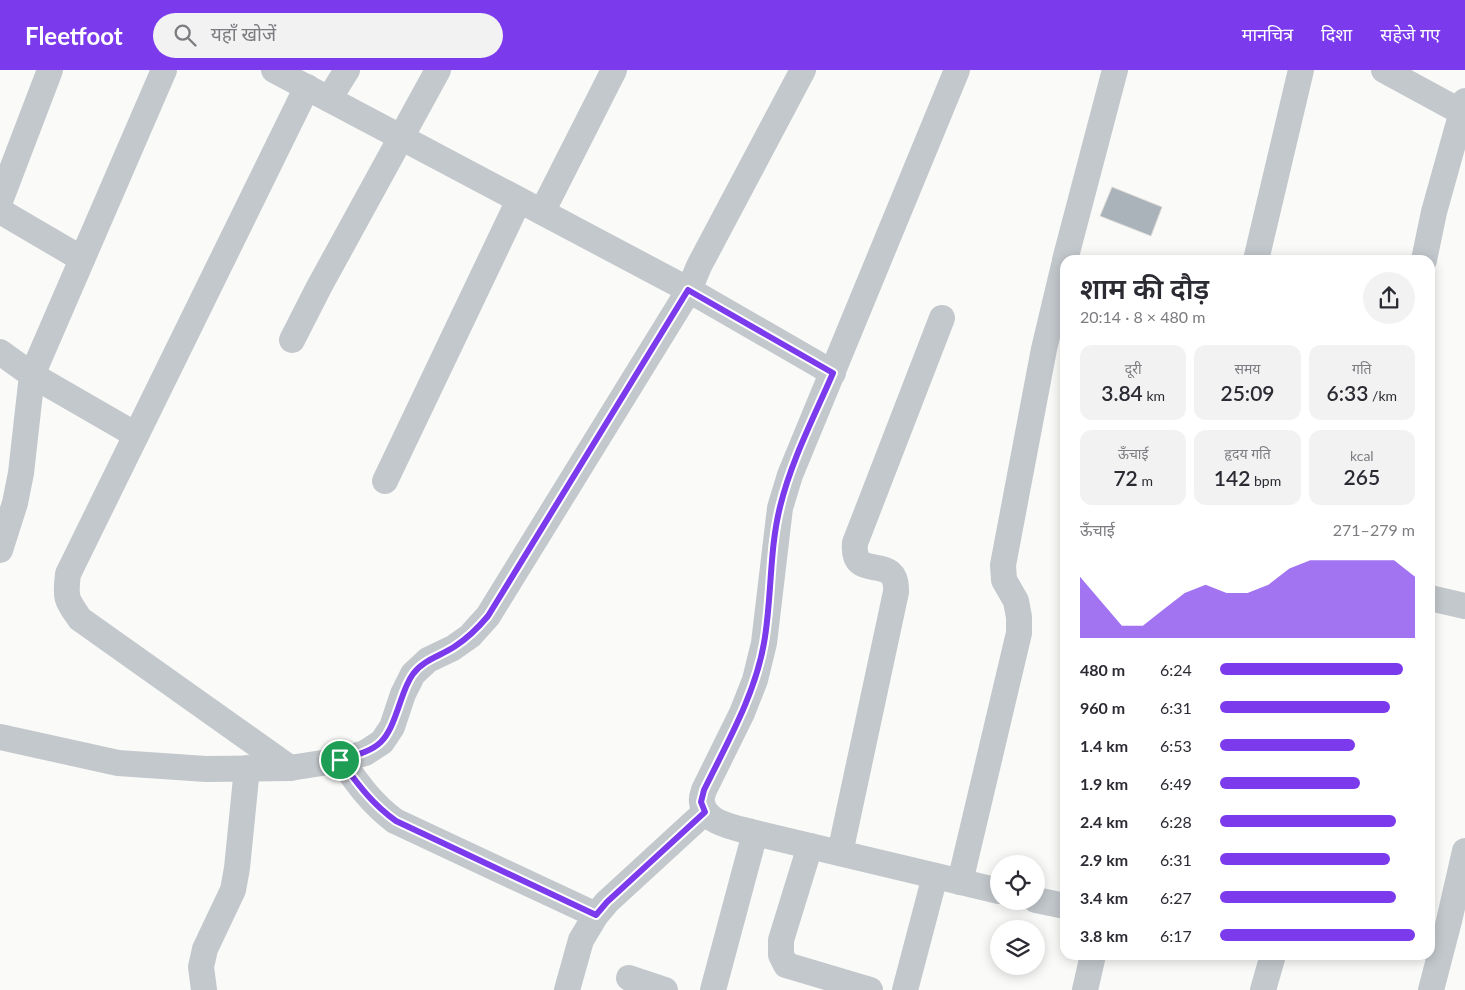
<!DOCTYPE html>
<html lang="hi">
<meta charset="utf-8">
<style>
body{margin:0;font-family:Lato,"Noto Sans Devanagari",sans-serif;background:#f2f2f3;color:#2b2b33;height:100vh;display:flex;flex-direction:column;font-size:19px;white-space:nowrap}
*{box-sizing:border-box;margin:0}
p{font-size:16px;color:#7c7c81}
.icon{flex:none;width:28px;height:28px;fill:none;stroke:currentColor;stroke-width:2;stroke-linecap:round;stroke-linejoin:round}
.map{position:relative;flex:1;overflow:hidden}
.panel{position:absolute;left:1060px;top:185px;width:375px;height:705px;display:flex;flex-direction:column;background:#fff;border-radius:15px;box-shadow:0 2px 12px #0003}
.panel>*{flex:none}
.fabs{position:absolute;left:990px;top:785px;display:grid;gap:10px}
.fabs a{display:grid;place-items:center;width:55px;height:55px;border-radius:50%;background:#fff;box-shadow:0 2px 12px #0003;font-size:25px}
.pin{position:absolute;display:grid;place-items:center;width:42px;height:42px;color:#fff;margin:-21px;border:2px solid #fff;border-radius:50%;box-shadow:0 1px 5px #0007}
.round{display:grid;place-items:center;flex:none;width:52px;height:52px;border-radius:26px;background:#f2f2f3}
.summary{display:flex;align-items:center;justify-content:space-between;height:85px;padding:0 20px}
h1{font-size:28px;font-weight:600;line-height:38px}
.stats{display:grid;grid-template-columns:repeat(3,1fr);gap:8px;height:85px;padding:5px 20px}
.stats div{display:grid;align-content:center;border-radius:12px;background:#f2f2f3;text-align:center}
.stats b{font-size:21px;font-weight:600}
.stats small{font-size:14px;font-weight:400}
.stats p{font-size:14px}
.chart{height:140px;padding:10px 20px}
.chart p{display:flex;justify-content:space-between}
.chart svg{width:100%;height:90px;margin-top:5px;fill:#7c3aed;opacity:.7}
ul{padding:0 20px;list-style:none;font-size:16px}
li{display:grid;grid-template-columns:80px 60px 1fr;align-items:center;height:38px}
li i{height:12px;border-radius:6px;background:#7c3aed}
header{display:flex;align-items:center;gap:30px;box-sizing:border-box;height:70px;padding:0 25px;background:#7c3aed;color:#fff}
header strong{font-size:24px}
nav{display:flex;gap:28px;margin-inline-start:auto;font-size:18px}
.search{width:350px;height:45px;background:#f2f2f3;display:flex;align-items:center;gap:12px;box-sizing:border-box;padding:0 18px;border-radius:28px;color:#7c7c81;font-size:19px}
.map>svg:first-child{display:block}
</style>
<header>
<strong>Fleetfoot</strong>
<div class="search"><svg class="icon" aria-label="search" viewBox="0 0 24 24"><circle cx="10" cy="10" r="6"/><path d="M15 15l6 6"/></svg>यहाँ खोजें</div>
<nav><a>मानचित्र</a><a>दिशा</a><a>सहेजे गए</a></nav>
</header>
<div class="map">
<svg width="1465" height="920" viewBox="0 0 1465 920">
<rect width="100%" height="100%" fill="#fafaf8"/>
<!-- building -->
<polygon fill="#aab3b9" stroke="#dcdcda" points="1112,117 1162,137 1151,166 1100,146"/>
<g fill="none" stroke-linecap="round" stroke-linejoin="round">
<!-- street -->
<g stroke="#c3c8cc" stroke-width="26">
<polyline points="274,0 689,220 699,196 803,0"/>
<path d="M957 0 790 405 780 438 764 573 755 610 742 643 704 720C703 723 701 728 702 732 704 754 738 758 755 763L999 821"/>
<polyline points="1384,0 1465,44"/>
<polyline points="329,29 347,0"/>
<polyline points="0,131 50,0"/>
<polyline points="0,141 82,189"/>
<polyline points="542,142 614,0"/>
<polyline points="1065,190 1115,0"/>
<polyline points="1256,190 1301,0"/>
<polyline points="1424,190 1434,142 1465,31"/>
<polyline points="292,270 319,217 438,0"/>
<polyline points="0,282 32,305 136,365"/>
<polyline points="385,411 519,130"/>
<polyline points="0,480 15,433 21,403 32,305 164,0"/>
<polyline points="1430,528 1465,536"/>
<polyline points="0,667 118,693 206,699 290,698 341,690 365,683 382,672 392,657 403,624 413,604 428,590 453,578 470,566 488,546 689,220 833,303"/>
<path d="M341 690C358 714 371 733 395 751L596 845"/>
<path d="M290 698 80 549C66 529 65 528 68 504L307 17"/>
<polyline points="810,776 781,870 781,885 786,895 870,920"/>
<path d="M840 783 896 522C898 480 851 515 855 473L942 248"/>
<polyline points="960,812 1019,563 1019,547 1016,531 1004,510 1003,495 1044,279 1065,191"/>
<polyline points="1036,830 1065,836"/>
<polyline points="629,908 665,920"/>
<polyline points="204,920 201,897 205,879 233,820 237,798 247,698"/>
<polyline points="567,920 581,870 596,845 607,832 705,742"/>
<polyline points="713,920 755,763"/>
<polyline points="905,920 935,806"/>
<polyline points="1085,920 1093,885"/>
<polyline points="1263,920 1273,885"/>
<polyline points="1431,920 1449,851 1465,781"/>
</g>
</g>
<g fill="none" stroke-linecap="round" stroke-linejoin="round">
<!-- route casing -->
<g stroke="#fff" stroke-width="10">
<path id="route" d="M688 220 833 303C814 347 791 391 780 437 769 481 772 528 764 573 755 625 727 673 704 720L701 732 705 742 607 832 596 845 396 751C371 733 358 714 340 690 382 678 386 674 400 633 403 624 407 612 413 604 423 590 440 586 454 577 468 568 478 558 488 546Z"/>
</g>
<!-- route -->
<use href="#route" stroke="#7c3aed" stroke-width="6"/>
</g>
</svg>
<div class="fabs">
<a><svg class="icon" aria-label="locate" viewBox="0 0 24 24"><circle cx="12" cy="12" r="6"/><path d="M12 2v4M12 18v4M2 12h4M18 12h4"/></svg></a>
<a><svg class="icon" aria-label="layers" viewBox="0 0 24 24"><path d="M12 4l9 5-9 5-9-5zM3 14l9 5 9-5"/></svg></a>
</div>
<div class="pin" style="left:340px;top:690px;background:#1e9e55"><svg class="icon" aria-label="arrive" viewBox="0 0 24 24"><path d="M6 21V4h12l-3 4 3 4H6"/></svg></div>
<section class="panel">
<div class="summary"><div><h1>शाम की दौड़</h1><p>20:14 · 8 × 480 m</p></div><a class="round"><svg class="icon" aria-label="share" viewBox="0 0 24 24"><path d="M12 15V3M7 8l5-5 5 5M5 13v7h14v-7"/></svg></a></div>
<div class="stats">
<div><p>दूरी</p><b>3.84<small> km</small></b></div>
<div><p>समय</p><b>25:09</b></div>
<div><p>गति</p><b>6:33<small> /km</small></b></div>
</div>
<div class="stats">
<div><p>ऊँचाई</p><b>72<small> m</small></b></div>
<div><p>हृदय गति</p><b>142<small> bpm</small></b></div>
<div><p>kcal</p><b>265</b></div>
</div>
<div class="chart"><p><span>ऊँचाई</span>271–279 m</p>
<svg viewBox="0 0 160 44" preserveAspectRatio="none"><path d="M0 44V14L10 26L20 38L30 38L40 30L50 22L60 18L70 22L80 22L90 18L100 10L110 6L120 6L130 6L140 6L150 6L160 14V44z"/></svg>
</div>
<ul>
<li><b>480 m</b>6:24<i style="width:94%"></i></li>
<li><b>960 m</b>6:31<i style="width:87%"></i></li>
<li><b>1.4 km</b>6:53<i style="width:69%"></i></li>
<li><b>1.9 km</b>6:49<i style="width:72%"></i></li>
<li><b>2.4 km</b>6:28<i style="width:90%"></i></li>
<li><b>2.9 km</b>6:31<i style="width:87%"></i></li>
<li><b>3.4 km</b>6:27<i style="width:90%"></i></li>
<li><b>3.8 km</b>6:17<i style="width:100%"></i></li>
</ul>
</section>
</div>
